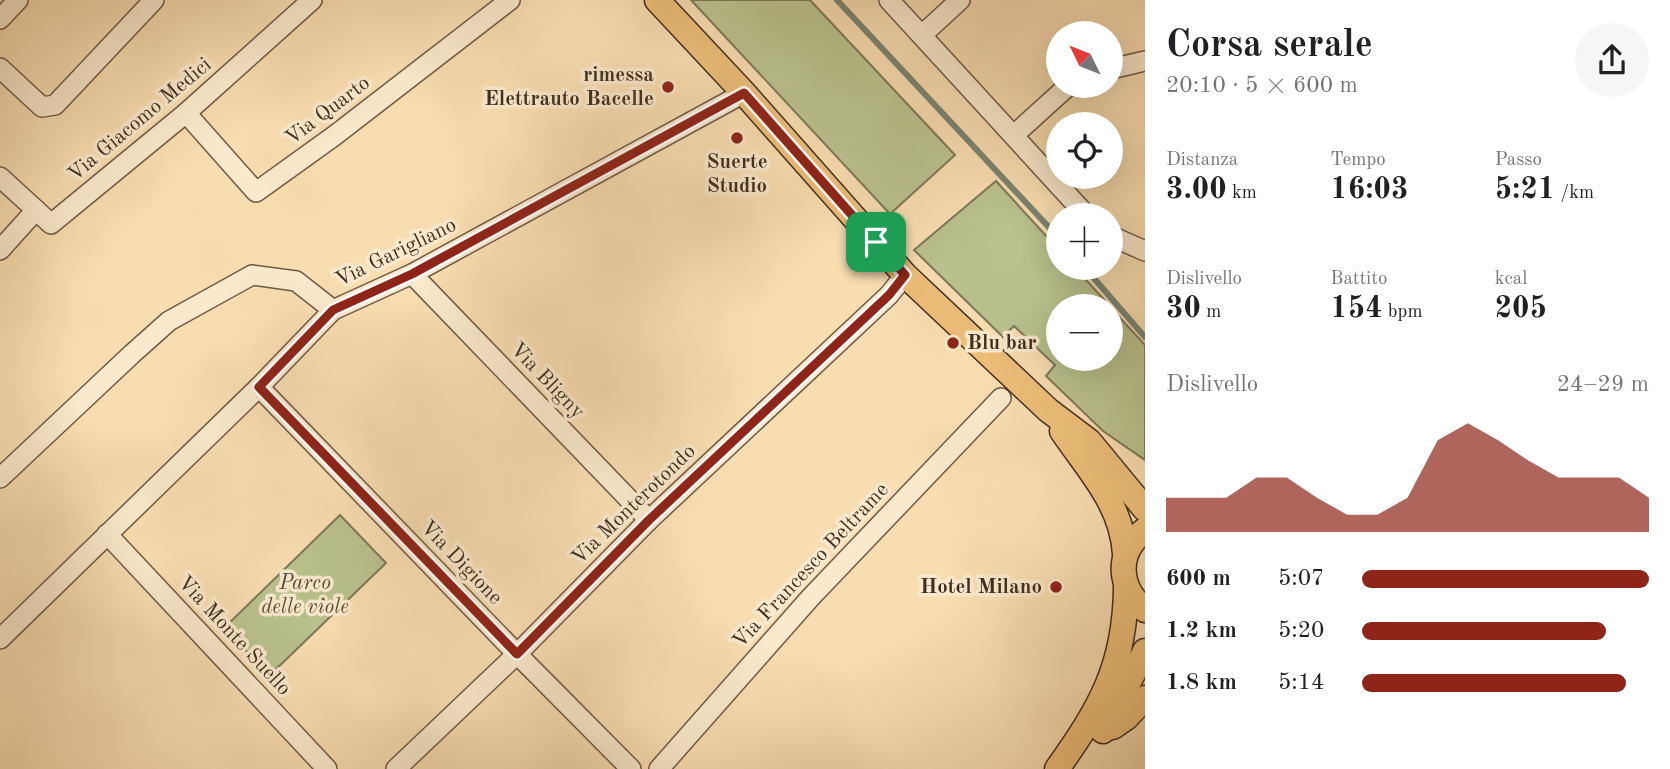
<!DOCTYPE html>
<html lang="it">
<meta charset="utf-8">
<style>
body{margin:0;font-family:"Old Standard TT",serif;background:#f6f6f6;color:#202124;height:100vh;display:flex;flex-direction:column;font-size:26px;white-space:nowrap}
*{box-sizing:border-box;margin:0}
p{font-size:23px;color:#757577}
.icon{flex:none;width:38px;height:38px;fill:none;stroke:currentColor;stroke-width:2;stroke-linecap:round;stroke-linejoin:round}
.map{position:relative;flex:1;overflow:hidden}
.sheet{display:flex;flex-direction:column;background:#fff;width:525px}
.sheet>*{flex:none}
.needle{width:46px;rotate:313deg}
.controls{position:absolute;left:1046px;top:21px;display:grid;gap:14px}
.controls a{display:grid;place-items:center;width:77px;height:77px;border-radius:50%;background:#fff;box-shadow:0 7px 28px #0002;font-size:35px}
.pin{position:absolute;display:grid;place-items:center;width:60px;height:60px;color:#fff;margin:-30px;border-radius:14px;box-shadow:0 4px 10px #0006}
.round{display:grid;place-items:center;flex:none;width:74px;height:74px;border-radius:37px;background:#f6f6f6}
.overview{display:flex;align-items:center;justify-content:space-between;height:119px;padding:0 21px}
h1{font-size:38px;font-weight:800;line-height:52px}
.metrics{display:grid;grid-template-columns:repeat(3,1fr);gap:10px;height:119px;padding:7px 21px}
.metrics div{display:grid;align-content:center}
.metrics b{font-size:30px;font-weight:800}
.metrics small{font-size:19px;font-weight:400}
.metrics p{font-size:19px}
.chart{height:196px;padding:14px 21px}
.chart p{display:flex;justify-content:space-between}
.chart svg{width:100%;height:126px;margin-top:7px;fill:#8f2418;opacity:.7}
ul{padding:0 21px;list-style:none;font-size:23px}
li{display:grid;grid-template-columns:112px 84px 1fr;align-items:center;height:52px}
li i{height:18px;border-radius:9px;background:#8f2418}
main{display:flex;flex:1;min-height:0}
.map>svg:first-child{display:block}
</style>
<main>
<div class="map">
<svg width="1145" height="769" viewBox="0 0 1145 769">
<rect width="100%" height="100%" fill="#f8ddb1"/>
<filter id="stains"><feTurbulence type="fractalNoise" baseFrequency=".00286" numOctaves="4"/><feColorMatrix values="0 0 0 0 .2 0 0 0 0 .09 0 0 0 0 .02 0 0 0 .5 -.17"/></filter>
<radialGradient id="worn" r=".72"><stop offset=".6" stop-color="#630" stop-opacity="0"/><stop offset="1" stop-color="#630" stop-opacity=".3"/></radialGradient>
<!-- green -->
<g fill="#b9c28e" stroke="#7d7858" stroke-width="2">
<polygon points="691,0 810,0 955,155 890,214"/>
<polygon points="996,181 1059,250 1059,268 1075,268 1110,306 1059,306 1059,359 1111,359 1111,308 1145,345 1145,460 1103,431 1046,376 1055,365 1014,326 1003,337 914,250"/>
<polygon points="340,515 386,563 270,675 224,628"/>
</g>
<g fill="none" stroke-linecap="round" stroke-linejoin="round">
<!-- stream -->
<g stroke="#798471" stroke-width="6">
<polyline points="837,0 1059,238"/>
<polyline points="1085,268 1145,337"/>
</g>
<!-- minor casing -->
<g stroke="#6f5a46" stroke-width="22">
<g id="minor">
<polyline points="889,0 1086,215"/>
<polyline points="0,19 18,0"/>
<polyline points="922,35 960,0"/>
<polyline points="0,68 42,107 55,105 154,0"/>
<polyline points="1111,69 1145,61"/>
<polyline points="186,113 256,192 334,136 510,0"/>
<polyline points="1014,135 1068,86"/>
<polyline points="0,177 36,210"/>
<polyline points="1111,236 1145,251"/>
<polyline points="0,250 36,210 51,224 186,113 312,0"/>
<polyline points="412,274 649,520"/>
<polyline points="259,387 517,654 631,769"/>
<polyline points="0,478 132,354 169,321 252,275 296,281 333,310"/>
<polyline points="107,534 327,769"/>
<polyline points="0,639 259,387 333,310 412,274 744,93"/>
<polyline points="396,769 517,654 649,520 889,295 905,275"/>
<polyline points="659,769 811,597 1001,398"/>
</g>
</g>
<!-- major casing -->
<g stroke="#412e22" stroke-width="27">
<g id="major">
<polyline points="657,0 744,93 905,275 1048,410 1089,441 1145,509"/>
<path d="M1062 431C1089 471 1122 504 1125 554"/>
<path d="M1145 530C1115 552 1118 588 1145 610"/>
<polyline points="1113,727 1126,718 1145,698"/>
<polyline points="1103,731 1145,651"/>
<path d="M1057 769C1101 707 1125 666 1126 588"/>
</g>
</g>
<!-- minor -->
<use href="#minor" stroke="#fae9cc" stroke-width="19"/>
<!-- major -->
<use href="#major" stroke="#ecbe78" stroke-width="24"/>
</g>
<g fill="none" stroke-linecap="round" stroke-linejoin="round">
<!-- route casing -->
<g stroke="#fff" stroke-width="14">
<polygon id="route" points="744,93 905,275 889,295 649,520 517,654 259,387 333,310 412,274"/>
</g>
<!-- route -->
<use href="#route" stroke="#8f2418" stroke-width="9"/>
</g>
<!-- markers -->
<g fill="#8f2418" stroke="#fae9cc" stroke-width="2.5">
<circle cx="668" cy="87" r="7"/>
<circle cx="737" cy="138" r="7"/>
<circle cx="953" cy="343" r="7"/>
<circle cx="1056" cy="587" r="7"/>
</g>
<g text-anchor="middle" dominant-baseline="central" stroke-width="7" stroke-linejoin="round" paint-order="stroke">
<!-- poi labels -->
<g font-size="21" font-weight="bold" fill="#412e22" stroke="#fae9cc" text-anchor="end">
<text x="654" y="75">rimessa<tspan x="654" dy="24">Elettrauto Bacelle</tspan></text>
<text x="737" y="162" text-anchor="middle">Suerte<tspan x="737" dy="24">Studio</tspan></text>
<text x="967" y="343" text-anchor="start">Blu bar</text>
<text x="1042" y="587">Hotel Milano</text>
</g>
<!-- street labels -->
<g font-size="21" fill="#412e22" stroke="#fae9cc">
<text transform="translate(328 111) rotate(-37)">Via Quarto</text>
<text transform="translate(140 120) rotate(-40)">Via Giacomo Medici</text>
<text transform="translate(396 253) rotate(-26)">Via Garigliano</text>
<text transform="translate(547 381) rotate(46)">Via Bligny</text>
<text transform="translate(634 505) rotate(-44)">Via Monterotondo</text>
<text transform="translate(461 563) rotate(46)">Via Digione</text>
<text transform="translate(811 566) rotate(-47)">Via Francesco Beltrame</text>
<text transform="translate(234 636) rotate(47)">Via Monte Suello</text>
</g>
<!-- park labels -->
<g font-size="21" font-style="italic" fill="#594c38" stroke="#fae9cc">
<text x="305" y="583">Parco<tspan x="305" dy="24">delle viole</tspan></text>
</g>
</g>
<rect width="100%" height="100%" filter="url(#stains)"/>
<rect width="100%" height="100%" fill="url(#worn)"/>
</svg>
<div class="controls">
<a><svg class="needle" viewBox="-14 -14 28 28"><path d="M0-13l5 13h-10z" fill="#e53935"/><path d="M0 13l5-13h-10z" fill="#757577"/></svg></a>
<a><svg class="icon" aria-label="locate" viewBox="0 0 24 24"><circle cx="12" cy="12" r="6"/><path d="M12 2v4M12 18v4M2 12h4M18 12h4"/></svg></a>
<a>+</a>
<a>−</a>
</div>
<div class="pin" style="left:876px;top:242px;background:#1e9e55"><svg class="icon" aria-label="arrive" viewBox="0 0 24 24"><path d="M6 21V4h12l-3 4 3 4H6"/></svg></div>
</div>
<section class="sheet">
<div class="overview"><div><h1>Corsa serale</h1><p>20:10 · 5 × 600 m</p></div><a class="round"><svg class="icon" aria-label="share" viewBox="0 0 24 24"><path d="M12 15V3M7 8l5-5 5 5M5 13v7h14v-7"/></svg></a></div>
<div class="metrics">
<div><p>Distanza</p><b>3.00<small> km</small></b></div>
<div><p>Tempo</p><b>16:03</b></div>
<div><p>Passo</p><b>5:21<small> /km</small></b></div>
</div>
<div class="metrics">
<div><p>Dislivello</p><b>30<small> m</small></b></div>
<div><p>Battito</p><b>154<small> bpm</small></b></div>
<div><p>kcal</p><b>205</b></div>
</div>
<div class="chart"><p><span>Dislivello</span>24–29 m</p>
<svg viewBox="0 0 160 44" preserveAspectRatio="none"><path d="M0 44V32L10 32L20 32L30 25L40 25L50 32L60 38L70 38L80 32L90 12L100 6L110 12L120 19L130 25L140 25L150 25L160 32V44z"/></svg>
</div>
<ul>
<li><b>600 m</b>5:07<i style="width:100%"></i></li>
<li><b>1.2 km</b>5:20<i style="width:85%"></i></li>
<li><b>1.8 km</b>5:14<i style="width:92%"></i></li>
</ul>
</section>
</main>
